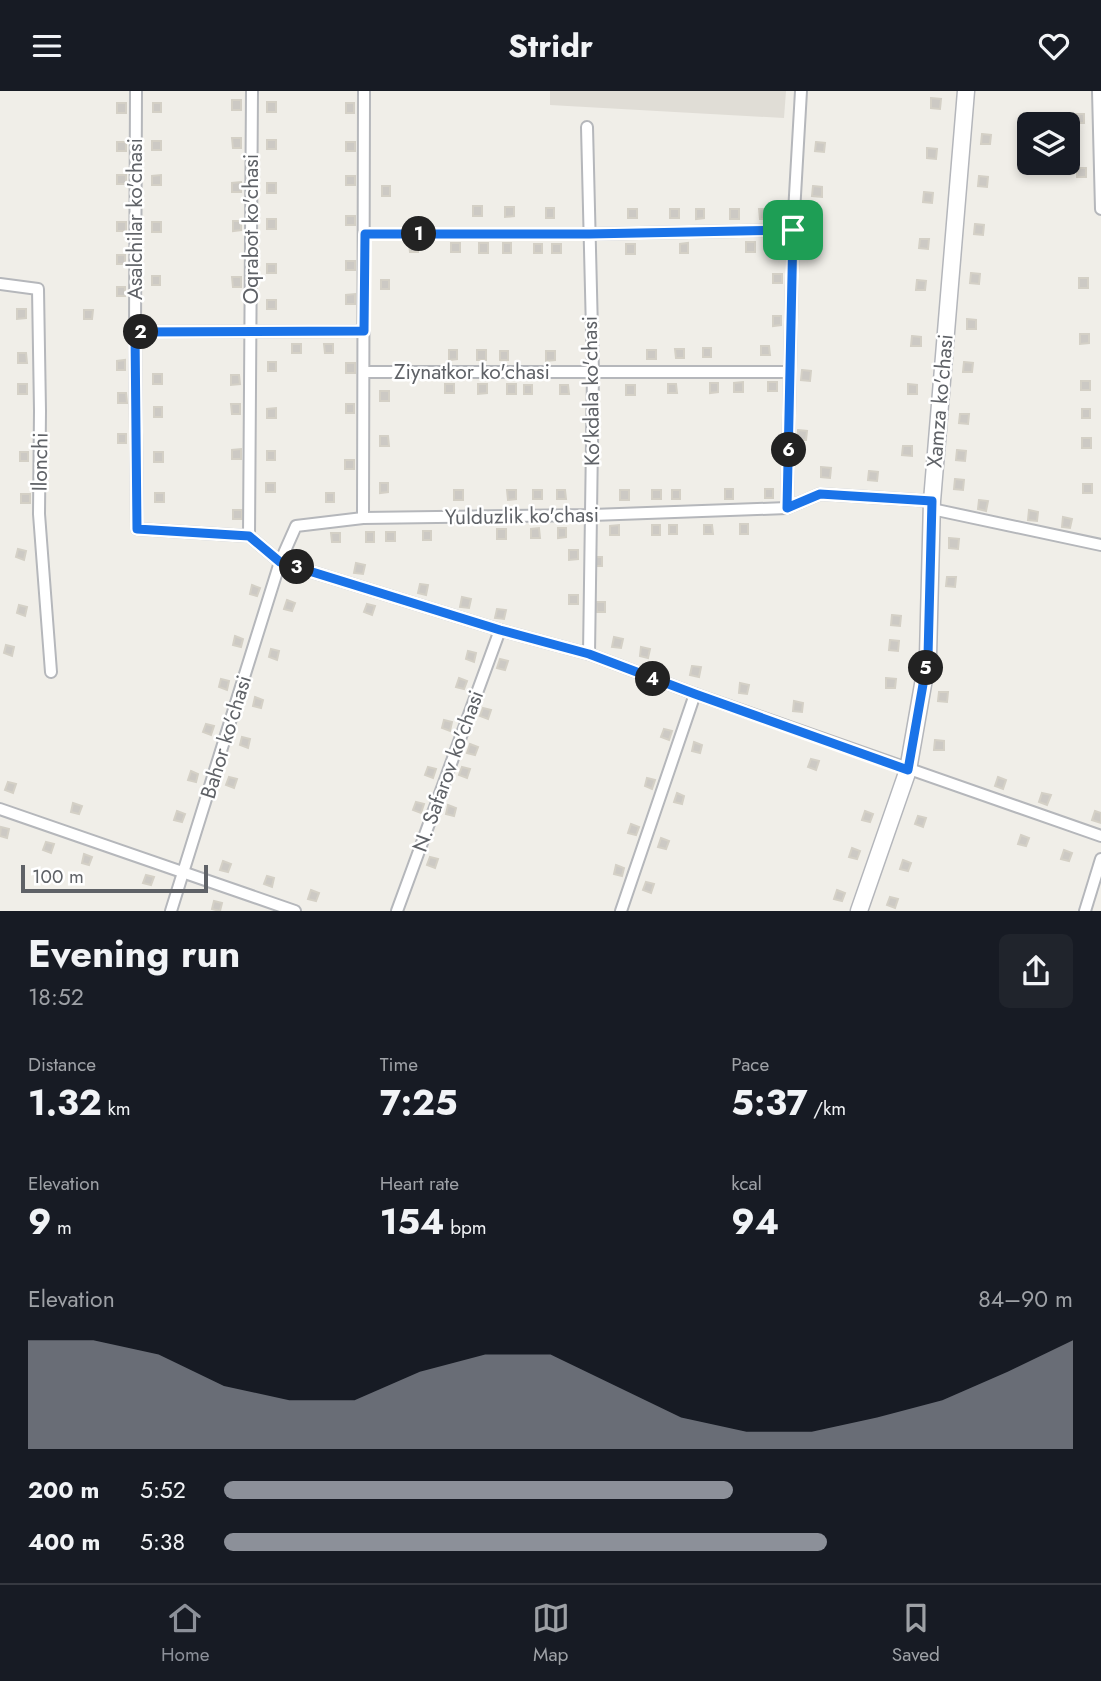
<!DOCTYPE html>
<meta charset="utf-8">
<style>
body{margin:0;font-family:Jost,sans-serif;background:#20242c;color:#f1f3f6;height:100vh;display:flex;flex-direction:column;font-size:26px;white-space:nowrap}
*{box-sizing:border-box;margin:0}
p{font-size:23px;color:#9ea1a6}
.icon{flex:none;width:38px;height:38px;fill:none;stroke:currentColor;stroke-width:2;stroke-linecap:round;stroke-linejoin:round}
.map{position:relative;height:820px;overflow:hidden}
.details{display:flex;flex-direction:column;background:#171b24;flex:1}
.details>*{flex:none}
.fabs{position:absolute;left:1017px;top:21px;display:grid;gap:14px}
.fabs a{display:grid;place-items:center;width:63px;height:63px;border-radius:10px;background:#171b24;box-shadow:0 4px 10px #0003;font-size:35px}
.scale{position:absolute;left:21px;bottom:18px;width:187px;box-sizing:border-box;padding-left:7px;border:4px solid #5f6267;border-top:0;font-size:19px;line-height:24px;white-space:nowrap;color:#5f6267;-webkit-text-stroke:5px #fff;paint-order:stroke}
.pin{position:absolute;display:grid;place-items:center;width:60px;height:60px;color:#fff;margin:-30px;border-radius:14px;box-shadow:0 4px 10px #0006}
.km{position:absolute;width:35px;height:35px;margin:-18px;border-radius:50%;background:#222;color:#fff;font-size:19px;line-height:35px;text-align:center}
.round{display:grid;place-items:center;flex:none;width:74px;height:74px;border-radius:10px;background:#20242c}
.headline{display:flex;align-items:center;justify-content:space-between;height:119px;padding:0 28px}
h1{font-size:38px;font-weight:700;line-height:52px}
.stats{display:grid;grid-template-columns:repeat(3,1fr);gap:10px;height:119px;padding:7px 28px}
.stats div{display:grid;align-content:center}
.stats b{font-size:35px;font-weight:700}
.stats small{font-size:19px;font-weight:400}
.stats p{font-size:19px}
.chart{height:196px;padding:14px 28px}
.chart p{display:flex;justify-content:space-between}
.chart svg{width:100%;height:126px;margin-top:7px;fill:#8c9099;opacity:.7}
ul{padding:0 28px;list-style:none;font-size:23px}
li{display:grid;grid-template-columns:112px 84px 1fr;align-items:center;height:52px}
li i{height:18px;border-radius:9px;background:#8c9099}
header{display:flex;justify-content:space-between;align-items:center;height:91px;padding:0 28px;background:#171b24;font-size:32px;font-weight:700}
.dock{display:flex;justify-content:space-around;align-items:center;height:98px;border-top:2px solid #363941;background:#171b24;font-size:19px;color:#9ea1a6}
.dock a{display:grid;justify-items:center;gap:4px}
.dock .active{color:#8c9099}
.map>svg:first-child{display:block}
</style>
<header><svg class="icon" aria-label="menu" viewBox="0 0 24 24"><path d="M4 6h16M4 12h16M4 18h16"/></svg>Stridr<svg class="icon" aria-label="heart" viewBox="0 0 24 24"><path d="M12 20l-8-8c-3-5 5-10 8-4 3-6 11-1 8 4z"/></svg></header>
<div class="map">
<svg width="1101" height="820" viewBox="0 0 1101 820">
<rect width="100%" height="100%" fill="#f0eee8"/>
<!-- education -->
<polygon fill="#e0ddd6" points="550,0 786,0 784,27 550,14"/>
<!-- building -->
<g fill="#ccc9c4" stroke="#d4d0c6" stroke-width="2">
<polygon points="931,7 941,8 940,18 931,17"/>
<rect x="232" y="9" width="9" height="10"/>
<rect x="267" y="11" width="9" height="10"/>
<rect x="117" y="12" width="9" height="10"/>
<rect x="153" y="12" width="8" height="9"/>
<rect x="346" y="12" width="8" height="10"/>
<rect x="1076" y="23" width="8" height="9"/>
<polygon points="982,43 991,44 990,53 981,53"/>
<polygon points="232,47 241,47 241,57 233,57"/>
<rect x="267" y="49" width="9" height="9"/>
<rect x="152" y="50" width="9" height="9"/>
<rect x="117" y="51" width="9" height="9"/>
<rect x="346" y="51" width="9" height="9"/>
<polygon points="816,51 825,52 824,61 815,60"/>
<polygon points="927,57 937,58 936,68 927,67"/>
<rect x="1077" y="77" width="9" height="9"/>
<rect x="117" y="84" width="9" height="9"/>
<polygon points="161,84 161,94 152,94 152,85"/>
<rect x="346" y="85" width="9" height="9"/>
<polygon points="979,85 988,86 987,96 978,95"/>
<polygon points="241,91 241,101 232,101 232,92"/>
<rect x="267" y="92" width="9" height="10"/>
<rect x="382" y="95" width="8" height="10"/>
<polygon points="813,95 822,96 822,106 812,105"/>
<polygon points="924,101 933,102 932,112 923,111"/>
<rect x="473" y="115" width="9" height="10"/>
<polygon points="505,116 514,116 514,125 505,126"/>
<rect x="546" y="117" width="8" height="10"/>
<rect x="628" y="118" width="9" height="9"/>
<rect x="670" y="118" width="9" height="9"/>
<polygon points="696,118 704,118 704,127 696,128"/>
<rect x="730" y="118" width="9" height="10"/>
<polygon points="759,118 768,118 768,128 760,128"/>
<rect x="346" y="125" width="9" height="9"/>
<rect x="267" y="128" width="9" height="10"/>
<polygon points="233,130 241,130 241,139 233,140"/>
<rect x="117" y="131" width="9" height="9"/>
<rect x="152" y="131" width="9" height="10"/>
<polygon points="975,133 984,134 983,144 974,143"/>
<polygon points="810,146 819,146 818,156 809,155"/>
<polygon points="920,148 929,148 928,158 919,157"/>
<polygon points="409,151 418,151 418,161 410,161"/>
<rect x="746" y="151" width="9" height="10"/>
<rect x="451" y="152" width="9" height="9"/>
<rect x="479" y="152" width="9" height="10"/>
<rect x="503" y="152" width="8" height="10"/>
<polygon points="688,152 688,162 680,162 680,153"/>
<rect x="534" y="153" width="8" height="9"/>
<rect x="552" y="153" width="9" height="9"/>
<rect x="626" y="153" width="9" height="10"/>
<rect x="117" y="164" width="8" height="9"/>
<rect x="346" y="170" width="9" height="9"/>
<rect x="267" y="173" width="9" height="9"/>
<polygon points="971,182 980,183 979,193 970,192"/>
<rect x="773" y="183" width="9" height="9"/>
<rect x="152" y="185" width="8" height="9"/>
<polygon points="232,186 241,186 241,196 233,196"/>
<rect x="1079" y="187" width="9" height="10"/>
<rect x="381" y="189" width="8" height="9"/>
<polygon points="917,189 926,190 925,199 916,199"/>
<rect x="117" y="196" width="8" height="9"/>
<polygon points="355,203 355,213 346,213 346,204"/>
<rect x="267" y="209" width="9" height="9"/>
<polygon points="17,218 26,218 26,227 17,228"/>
<polygon points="84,219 93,219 92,228 84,228"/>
<polygon points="773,225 781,225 781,234 773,235"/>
<polygon points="967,228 976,229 976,238 967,238"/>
<polygon points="1080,243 1089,243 1089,252 1080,253"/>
<polygon points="912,245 921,246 921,255 911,255"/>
<rect x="292" y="253" width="9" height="9"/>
<polygon points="324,253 333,253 333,262 325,262"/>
<polygon points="761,255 769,255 770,264 761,264"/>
<rect x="703" y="257" width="8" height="9"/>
<polygon points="675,258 684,258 684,267 676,267"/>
<polygon points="449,259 457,259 457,268 449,269"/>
<rect x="477" y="259" width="9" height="10"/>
<rect x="647" y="259" width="9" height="9"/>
<rect x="500" y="260" width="8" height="9"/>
<polygon points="546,260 555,260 555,269 546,270"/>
<polygon points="18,262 26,262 27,272 18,272"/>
<polygon points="125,269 125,279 117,279 117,270"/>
<rect x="268" y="271" width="8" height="9"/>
<polygon points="964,271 973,272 972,281 963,281"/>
<rect x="346" y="272" width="9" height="10"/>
<polygon points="802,279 811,280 810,290 801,289"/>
<rect x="153" y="283" width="9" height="10"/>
<polygon points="231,284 239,284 240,293 231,294"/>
<rect x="1081" y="290" width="9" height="9"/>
<polygon points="743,291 743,301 734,301 734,292"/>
<rect x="768" y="291" width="9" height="9"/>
<polygon points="710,292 718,292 718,301 710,302"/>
<rect x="18" y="293" width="9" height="10"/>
<rect x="445" y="293" width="9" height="9"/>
<polygon points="478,293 487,293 487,302 478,303"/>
<rect x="507" y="293" width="9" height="10"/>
<polygon points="668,293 676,293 677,302 668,302"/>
<polygon points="908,293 917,294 917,303 908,303"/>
<rect x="524" y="294" width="8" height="9"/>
<polygon points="560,294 568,294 569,303 560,303"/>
<rect x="626" y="294" width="9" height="10"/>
<rect x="380" y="300" width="9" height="10"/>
<polygon points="118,302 126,302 127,312 118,312"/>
<polygon points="231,313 240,313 240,323 232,323"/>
<rect x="346" y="313" width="8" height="9"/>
<rect x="154" y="316" width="8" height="10"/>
<polygon points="276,317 276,327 267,327 267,318"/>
<rect x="1082" y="318" width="8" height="9"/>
<polygon points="960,323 969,323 968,333 959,332"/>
<polygon points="798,339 807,340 806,349 797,349"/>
<rect x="118" y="343" width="8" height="9"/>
<polygon points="380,345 388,345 389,355 380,355"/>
<rect x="1082" y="347" width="9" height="10"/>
<polygon points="903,355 912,355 912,365 902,364"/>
<polygon points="241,358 241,368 232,368 232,359"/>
<polygon points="957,359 966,360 965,370 956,369"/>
<rect x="267" y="360" width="8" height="9"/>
<rect x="20" y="361" width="8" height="9"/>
<rect x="154" y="361" width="9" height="10"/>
<rect x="345" y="369" width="9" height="9"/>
<polygon points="821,376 831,377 830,387 821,386"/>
<polygon points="869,380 878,381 877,390 868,389"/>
<polygon points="955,388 964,389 963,399 954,398"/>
<rect x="266" y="392" width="9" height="9"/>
<polygon points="380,392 388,392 388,401 380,402"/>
<rect x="1083" y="393" width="9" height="9"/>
<rect x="725" y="398" width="8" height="10"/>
<rect x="765" y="398" width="8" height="9"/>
<rect x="454" y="399" width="9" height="10"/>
<polygon points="507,399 516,399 516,408 508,409"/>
<rect x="533" y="399" width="9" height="9"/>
<polygon points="557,399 565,399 566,408 557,408"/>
<rect x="620" y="399" width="9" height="10"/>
<rect x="652" y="399" width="9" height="9"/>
<rect x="672" y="399" width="8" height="9"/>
<rect x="155" y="402" width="9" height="9"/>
<rect x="326" y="402" width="8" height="9"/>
<rect x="21" y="403" width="9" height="9"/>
<polygon points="979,409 988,410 986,420 978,418"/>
<rect x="233" y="419" width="9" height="9"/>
<polygon points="1029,419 1038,421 1037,430 1028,429"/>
<polygon points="1063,426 1072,428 1070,437 1062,436"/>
<rect x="740" y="433" width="8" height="10"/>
<polygon points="619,434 619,444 610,444 610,435"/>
<rect x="652" y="434" width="8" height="10"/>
<rect x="669" y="434" width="8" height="9"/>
<polygon points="704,434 712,434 713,443 704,443"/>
<polygon points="539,437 540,447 531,447 531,438"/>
<polygon points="558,437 566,437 566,446 558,447"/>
<rect x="497" y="438" width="9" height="10"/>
<rect x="423" y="440" width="8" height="9"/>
<rect x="366" y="441" width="8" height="10"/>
<rect x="386" y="441" width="9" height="9"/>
<polygon points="331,442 340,442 340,451 332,451"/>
<polygon points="949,447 959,448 958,458 949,457"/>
<polygon points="18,458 26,460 24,469 16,466"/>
<polygon points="569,459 578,459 578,468 569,469"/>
<rect x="593" y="466" width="9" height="9"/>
<polygon points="356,472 365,474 363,483 354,482"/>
<polygon points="947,486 956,486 955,496 946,495"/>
<polygon points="420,493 428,494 426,504 418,502"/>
<polygon points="252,494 260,497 257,505 250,503"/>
<rect x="569" y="504" width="9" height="9"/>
<polygon points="462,506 471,508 469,517 460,516"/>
<polygon points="287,509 295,512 292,520 284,518"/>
<polygon points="596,511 605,511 605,521 597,521"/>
<polygon points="367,513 375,515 372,524 364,521"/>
<polygon points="19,514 27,516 25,525 17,522"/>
<polygon points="497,518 506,519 504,528 495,527"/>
<polygon points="892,524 901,525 900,535 891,534"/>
<polygon points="235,545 243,548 241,556 233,554"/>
<polygon points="614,546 623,548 621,557 612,556"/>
<polygon points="890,549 899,550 898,560 889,559"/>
<polygon points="6,554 14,556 12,565 4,562"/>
<polygon points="641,556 650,558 648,567 640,565"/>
<polygon points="271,558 279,560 277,569 269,566"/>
<polygon points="468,560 476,562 474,571 466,568"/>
<polygon points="500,568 508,570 505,579 497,577"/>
<polygon points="692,575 701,576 699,586 690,584"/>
<polygon points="459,587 467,590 464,598 456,596"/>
<polygon points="886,587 896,588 895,597 886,597"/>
<polygon points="221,588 229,590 227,599 219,596"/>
<polygon points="740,592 749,594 747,603 739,602"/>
<polygon points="939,601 948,601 947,611 938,610"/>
<polygon points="255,606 263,609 261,617 253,615"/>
<polygon points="794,610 803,612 802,621 793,620"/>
<polygon points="483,617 491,619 488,628 480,625"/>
<polygon points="444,629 452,631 450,640 442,637"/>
<polygon points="206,633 214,635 211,644 203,641"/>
<polygon points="664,638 672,640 669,649 661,646"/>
<polygon points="242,646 250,648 248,657 240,654"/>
<polygon points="935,649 944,650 944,659 934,659"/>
<polygon points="694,651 702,654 700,662 692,660"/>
<polygon points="470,653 478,656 475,664 467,662"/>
<polygon points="811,668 819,670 816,679 808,676"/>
<polygon points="428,676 436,678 433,687 425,684"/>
<polygon points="462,676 470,678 467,687 459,684"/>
<polygon points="191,680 198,683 196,691 188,689"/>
<polygon points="229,686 237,688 234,697 226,694"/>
<polygon points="998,686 1006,689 1003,698 995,695"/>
<polygon points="647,687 655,689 652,698 645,695"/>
<polygon points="8,691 16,693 13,702 5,699"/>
<polygon points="677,702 684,705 682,713 674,711"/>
<polygon points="1042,702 1051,704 1047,714 1039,711"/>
<polygon points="416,711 424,713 421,722 413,719"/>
<polygon points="73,712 82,715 79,723 71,721"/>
<polygon points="448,714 456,717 454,725 446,723"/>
<polygon points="177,720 185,723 182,731 174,729"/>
<polygon points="865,720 873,723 870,731 862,729"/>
<polygon points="1095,720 1101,722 1101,732 1092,729"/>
<polygon points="918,725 926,727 923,736 915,733"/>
<polygon points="631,733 639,736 636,744 628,742"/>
<polygon points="1,736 9,738 7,747 0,745"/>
<polygon points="1021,744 1029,747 1026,755 1018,753"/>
<polygon points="661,747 669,750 666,758 658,756"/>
<polygon points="46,751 54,753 51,762 43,759"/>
<polygon points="852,757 860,760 857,768 849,766"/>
<polygon points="1064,759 1072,762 1069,770 1061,768"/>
<polygon points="84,763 92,766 89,774 82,772"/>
<polygon points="430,766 438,768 435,777 427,774"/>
<polygon points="903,769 911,772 908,780 900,778"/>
<polygon points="223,770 231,773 228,781 220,779"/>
<polygon points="616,774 624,777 622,785 614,783"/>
<polygon points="146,784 154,786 151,794 143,792"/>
<polygon points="267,785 274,787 272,796 264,793"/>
<polygon points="646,791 654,793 651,802 643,799"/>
<polygon points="311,799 319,802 316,810 308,808"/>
<polygon points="837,799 845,802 842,810 834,808"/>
<polygon points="890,806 898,808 895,817 887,814"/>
<polygon points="214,810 222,812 220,820 212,818"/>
</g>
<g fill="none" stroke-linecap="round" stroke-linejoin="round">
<!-- minor casing -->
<g stroke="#b5b7bb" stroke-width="14">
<g id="minor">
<polyline points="136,0 135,241 137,438 249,445"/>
<polyline points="252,0 249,445 280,471 500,539 589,563 695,603 1101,745"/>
<polyline points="1098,0 1101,118"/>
<polyline points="587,36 593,281 589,563"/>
<polyline points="365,143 589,143 793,139"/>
<polyline points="0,193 38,198 40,320 39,423 51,581"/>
<polyline points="135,241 364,240"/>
<polyline points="364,281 790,281"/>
<polyline points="787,417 793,139 801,0"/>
<polyline points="932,418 1101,454"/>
<polyline points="363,427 364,0"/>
<polyline points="0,718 295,820"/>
<polyline points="171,820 280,471 296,435 363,427 592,424 787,417 820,403 932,410"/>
<polyline points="397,820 500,539"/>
<polyline points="621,820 695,603"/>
<polyline points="1085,820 1101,768"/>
</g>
</g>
<!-- secondary casing -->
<g stroke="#b4b6bb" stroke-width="19">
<polyline id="secondary" points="859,820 908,679 928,565 932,410 966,0"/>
</g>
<!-- minor -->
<use href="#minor" stroke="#fff" stroke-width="10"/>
<!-- secondary -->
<use href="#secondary" stroke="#fff" stroke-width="16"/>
</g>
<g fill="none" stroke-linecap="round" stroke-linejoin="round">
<!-- route casing -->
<g stroke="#fff" stroke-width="14">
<polygon id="route" points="793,139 787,417 820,403 932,410 928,565 908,679 695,603 589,563 500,539 280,471 249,445 137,438 135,241 364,240 365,143 589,143"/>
</g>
<!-- route -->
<use href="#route" stroke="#1a73e8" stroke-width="9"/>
</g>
<g text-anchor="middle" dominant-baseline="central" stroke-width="5" stroke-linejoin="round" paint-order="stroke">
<!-- street labels -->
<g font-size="21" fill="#5f6267" stroke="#fff">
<text transform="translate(135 128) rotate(-90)">Asalchilar ko'chasi</text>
<text transform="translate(251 138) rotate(-90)">Oqrabot ko'chasi</text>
<text x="472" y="281">Ziynatkor ko'chasi</text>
<text transform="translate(591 300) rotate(-91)">Ko'kdala ko'chasi</text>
<text transform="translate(940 310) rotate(-85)">Xamza ko'chasi</text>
<text transform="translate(40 371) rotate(-89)">Ilonchi</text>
<text transform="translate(522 425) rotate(-1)">Yulduzlik ko'chasi</text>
<text transform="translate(226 646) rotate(-73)">Bahor ko'chasi</text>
<text transform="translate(448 680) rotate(-70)">N. Safarov ko'chasi</text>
</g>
</g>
</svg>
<div class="fabs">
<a><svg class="icon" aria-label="layers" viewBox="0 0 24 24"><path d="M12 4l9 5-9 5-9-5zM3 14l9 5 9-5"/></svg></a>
</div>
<div class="scale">100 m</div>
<div class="pin" style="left:793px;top:139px;background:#1e9e55"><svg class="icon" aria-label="arrive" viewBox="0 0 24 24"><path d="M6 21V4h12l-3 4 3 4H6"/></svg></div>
<b class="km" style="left:419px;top:143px">1</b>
<b class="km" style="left:141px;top:241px">2</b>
<b class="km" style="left:297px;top:476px">3</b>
<b class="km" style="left:653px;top:588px">4</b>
<b class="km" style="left:926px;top:577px">5</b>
<b class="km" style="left:789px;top:359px">6</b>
</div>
<section class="details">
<div class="headline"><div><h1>Evening run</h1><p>18:52</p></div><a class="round"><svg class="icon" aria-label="share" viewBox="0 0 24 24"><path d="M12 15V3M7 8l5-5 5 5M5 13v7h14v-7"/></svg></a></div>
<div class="stats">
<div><p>Distance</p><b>1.32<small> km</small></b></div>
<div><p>Time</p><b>7:25</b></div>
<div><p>Pace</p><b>5:37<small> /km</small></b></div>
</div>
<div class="stats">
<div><p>Elevation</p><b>9<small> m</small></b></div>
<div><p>Heart rate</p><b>154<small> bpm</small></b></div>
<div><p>kcal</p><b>94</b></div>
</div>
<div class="chart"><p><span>Elevation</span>84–90 m</p>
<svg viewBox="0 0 160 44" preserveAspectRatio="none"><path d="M0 44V6L10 6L20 11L30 22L40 27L50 27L60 17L70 11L80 11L90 22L100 33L110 38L120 38L130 33L140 27L150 17L160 6V44z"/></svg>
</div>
<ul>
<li><b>200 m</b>5:52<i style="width:60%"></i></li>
<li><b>400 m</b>5:38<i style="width:71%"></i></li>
</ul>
</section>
<nav class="dock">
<a class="active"><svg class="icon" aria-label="home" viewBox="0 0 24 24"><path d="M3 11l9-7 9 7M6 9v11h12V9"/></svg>Home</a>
<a><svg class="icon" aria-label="map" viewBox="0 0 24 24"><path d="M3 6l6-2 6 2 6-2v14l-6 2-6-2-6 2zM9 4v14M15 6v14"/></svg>Map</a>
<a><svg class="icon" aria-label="saved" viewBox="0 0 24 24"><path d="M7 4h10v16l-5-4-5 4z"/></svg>Saved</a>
</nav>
